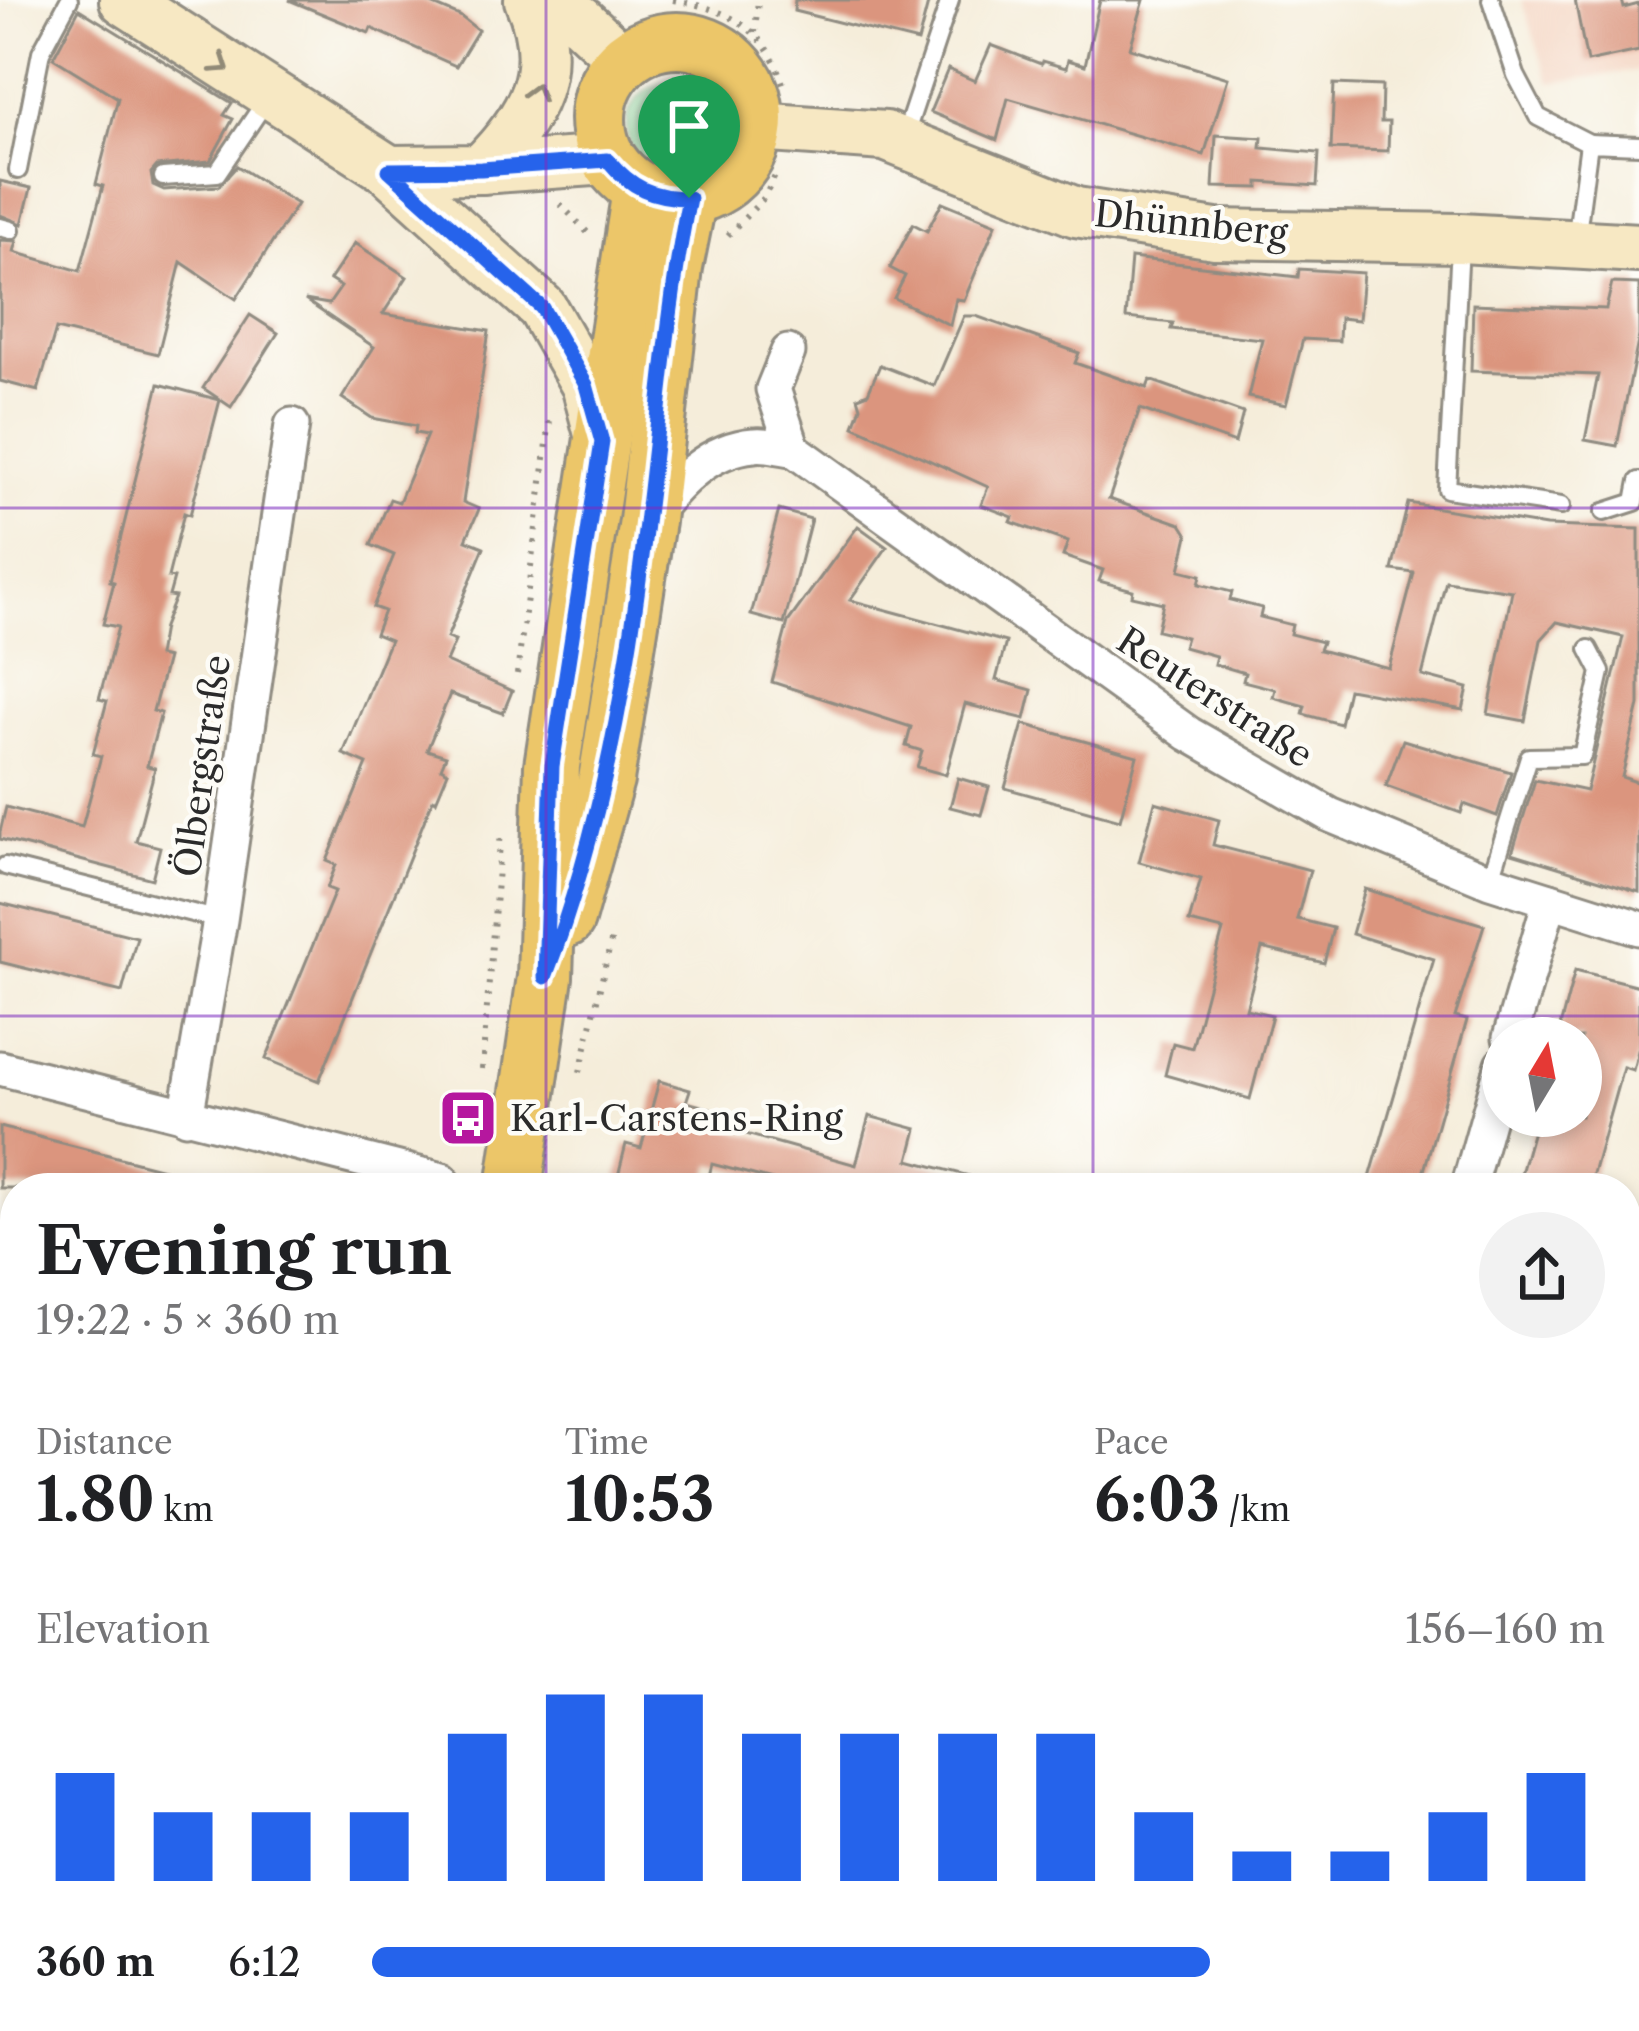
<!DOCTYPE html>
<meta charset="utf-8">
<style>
body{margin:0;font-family:"Libre Caslon Text",serif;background:#f2f2f2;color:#202124;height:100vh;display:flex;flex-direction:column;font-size:45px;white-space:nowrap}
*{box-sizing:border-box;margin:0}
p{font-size:39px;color:#757577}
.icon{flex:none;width:66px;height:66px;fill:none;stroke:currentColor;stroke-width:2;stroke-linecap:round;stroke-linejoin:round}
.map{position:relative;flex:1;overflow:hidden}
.side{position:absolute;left:0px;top:1173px;width:1641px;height:858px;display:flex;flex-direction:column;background:#fff;border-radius:48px 48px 0 0;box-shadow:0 6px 18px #0003}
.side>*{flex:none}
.needle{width:78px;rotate:10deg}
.controls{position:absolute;left:1482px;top:1017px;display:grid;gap:24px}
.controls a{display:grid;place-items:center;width:120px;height:120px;border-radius:50%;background:#fff;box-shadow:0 6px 18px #0003;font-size:60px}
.pin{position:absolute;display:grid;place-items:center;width:102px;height:102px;color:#fff;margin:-123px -51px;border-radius:50% 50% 50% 0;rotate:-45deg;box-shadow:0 0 12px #0007}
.pin .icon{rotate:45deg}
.round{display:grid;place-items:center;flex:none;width:126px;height:126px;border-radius:63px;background:#f2f2f2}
.summary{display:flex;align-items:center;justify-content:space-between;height:204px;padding:0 36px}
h1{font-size:66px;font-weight:700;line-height:90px}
.stats{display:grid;grid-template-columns:repeat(3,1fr);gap:18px;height:204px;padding:12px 36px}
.stats div{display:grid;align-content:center}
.stats b{font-size:60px;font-weight:700}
.stats small{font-size:33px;font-weight:400}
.stats p{font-size:33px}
.chart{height:336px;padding:24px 36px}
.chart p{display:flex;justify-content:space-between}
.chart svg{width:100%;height:216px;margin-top:12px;stroke:#2563eb;stroke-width:6}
ul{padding:0 36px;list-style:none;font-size:39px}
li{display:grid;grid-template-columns:192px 144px 1fr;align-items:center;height:90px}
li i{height:30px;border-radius:15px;background:#2563eb}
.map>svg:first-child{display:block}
</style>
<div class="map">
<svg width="1639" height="2031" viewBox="0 0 1639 2031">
<rect width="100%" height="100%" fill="#fdfcf7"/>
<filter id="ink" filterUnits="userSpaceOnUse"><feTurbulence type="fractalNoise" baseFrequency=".00833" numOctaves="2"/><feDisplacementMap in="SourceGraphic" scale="24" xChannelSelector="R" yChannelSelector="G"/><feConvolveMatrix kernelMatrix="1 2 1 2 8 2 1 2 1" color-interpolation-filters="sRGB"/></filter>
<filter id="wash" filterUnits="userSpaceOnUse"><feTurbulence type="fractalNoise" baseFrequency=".004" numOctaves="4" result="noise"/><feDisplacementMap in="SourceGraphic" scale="48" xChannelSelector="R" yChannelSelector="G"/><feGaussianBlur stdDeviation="2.7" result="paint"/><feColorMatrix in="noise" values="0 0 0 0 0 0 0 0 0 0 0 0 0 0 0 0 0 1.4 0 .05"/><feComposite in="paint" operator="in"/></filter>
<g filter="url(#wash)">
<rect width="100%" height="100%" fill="#f5edda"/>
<!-- built -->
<polygon fill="#f4d3c0" points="1521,0 1639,0 1639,70 1550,83"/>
<!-- green -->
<circle fill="#8adc9c" stroke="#5a8464" stroke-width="3" cx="670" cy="127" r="43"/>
<g id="blocks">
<!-- building -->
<g fill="#db957e">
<polygon points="289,0 422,0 460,16 478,30 456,66 371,28 369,33"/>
<polygon points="795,0 929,0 918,42 794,11"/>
<polygon points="1100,0 1144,0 1130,48 1228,78 1204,155 1008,98 997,140 930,112 948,69 975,81 991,45 1041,64 1042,61 1066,68 1068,60 1085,65"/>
<polygon points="1575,0 1622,0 1624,8 1639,4 1639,51 1587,62"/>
<polygon points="79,9 232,103 224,115 233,119 210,161 157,166 151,173 153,185 164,190 219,186 237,166 297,204 236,299 181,262 158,354 56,329 38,391 0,381 0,240 17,241 14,252 80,271 103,186 96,184 118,98 53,58"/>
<polygon points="1334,84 1382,86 1381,122 1389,122 1388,151 1331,149"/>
<polygon points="1216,135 1262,138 1261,148 1319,153 1317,186 1259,182 1259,188 1213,187"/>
<polygon points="0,181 31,188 22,224 0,215"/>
<polygon points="942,202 996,224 964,300 956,299 950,325 894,298 905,276 890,268 913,224 927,231"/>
<polygon points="355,243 407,277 383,314 489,331 463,502 479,509 466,540 484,547 447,638 455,641 446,662 512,691 503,713 450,694 427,750 446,756 441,768 448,772 436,801 433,799 319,1081 266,1059 335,891 327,888 336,865 327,861 367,764 343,754 390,640 375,634 384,611 373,607 394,555 371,545 390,499 399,502 427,435 415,433 416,426 372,418 342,398 374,347 305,300 329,304 341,287 330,280"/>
<polygon points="1131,258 1298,277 1299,269 1363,273 1359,320 1340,318 1339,341 1303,339 1286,405 1248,397 1262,339 1171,329 1173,323 1126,318"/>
<polygon points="1612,283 1639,284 1639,336 1617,446 1585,440 1598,375 1471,371 1473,304 1606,309"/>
<polygon points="250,315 278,333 231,407 203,388"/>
<polygon points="964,316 976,316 1079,353 1075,363 1147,388 1150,380 1243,413 1235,443 1140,409 1109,499 1181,524 1188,535 1180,570 1201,575 1199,584 1232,592 1230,600 1262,608 1260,617 1292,625 1290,634 1322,642 1319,650 1389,668 1414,573 1392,570 1408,503 1546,526 1639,529 1639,705 1622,777 1639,783 1639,892 1512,853 1535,780 1586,791 1623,637 1557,622 1541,640 1525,721 1488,714 1512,591 1446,581 1422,676 1468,688 1463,710 1348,689 1340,724 1303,714 1305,706 1273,697 1275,689 1243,681 1245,673 1214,664 1216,656 1183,647 1186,637 1157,630 1163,603 1132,596 1133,590 1099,581 1103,570 1063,556 1068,542 1011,522 1013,517 981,505 988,487 854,426 861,407 858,397 868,393 880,365 934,386"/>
<polygon points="159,384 220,400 190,515 184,513 168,577 174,578 169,596 175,597 163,627 158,656 167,658 153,711 161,713 147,766 155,768 136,841 160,847 152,879 0,839 0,832 6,807 82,827 101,756 93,754 107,701 99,699 118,627 103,624 114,582 110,581"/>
<polygon points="779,510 811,519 784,624 751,615"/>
<polygon points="858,526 887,547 850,600 1006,642 996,680 1032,690 1025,719 965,704 946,775 917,767 922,751 906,746 911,727 772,682 788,622"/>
<polygon points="1023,724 1137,756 1120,820 1005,788"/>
<polygon points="1403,740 1511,772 1497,816 1464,804 1461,813 1386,786"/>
<polygon points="958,778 989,787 981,815 950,807"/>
<polygon points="1155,802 1219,820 1213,845 1310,870 1297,919 1333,928 1324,963 1262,948 1246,1009 1272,1015 1250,1099 1165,1075 1173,1043 1192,1048 1223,930 1189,922 1201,879 1139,862"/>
<polygon points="1365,889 1484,925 1455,1017 1467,1020 1419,1188 1367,1188 1434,959 1352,934"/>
<polygon points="0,903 137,937 122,992 0,962"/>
<polygon points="1575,970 1639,986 1639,1047 1633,1070 1623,1067 1589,1188 1517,1188 1537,1116 1581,1116 1581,1038 1557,1038"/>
<polygon points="659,1081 690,1090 686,1102 710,1108 707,1123 856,1165 869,1116 917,1129 909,1160 977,1178 976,1188 782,1188 784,1183 712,1164 706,1188 615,1188 626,1144 641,1148"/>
<polygon points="0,1127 194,1177 193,1188 0,1188"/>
</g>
</g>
</g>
<g filter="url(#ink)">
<use href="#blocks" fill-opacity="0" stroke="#908c82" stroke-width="3"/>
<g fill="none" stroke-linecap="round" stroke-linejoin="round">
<!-- lane casing -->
<g stroke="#908c82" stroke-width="22">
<g id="lane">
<polyline points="1491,0 1516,75 1538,117 1589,143"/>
<polyline points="903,141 950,0"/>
<polyline points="18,170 41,52 69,0"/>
<polyline points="163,177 217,173 267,99"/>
<polyline points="0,227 11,230"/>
<polyline points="1576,241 1589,143 1639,145"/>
<polyline points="1460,245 1447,489 1561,506"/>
<polyline points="1604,512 1635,502 1639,481"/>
<polyline points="5,866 220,920"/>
<polyline points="1490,881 1529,757 1582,756 1601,672 1589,649"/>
</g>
</g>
<!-- street casing -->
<g stroke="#908c82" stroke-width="39">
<g id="street">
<polyline points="788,352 773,389 793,449"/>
<path d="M652 515C678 482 709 449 754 445 766 443 781 448 793 449L1189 734 1330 815 1490 881 1639 928"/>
<polyline points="1510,1038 1550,900"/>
<polyline points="0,1068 442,1180"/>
<polyline points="186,1117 220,920 292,425"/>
<polyline points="1468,1188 1503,1064"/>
<polyline points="1626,1493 1639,1497"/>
<polyline points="0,1539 15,1576"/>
<polyline points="0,1715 15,1709"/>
<polyline points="190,2016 196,2031"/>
</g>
</g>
<!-- secondary casing -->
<g stroke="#908c82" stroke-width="54">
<g id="secondary">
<polyline points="124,0 389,170 542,308 586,385 601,442"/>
<polyline points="548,0 581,21 623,60"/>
<polyline points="757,127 885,136 1076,212 1215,234 1460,238 1639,248"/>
<path d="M481 169C531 119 560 71 529 0"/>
<polyline points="389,170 481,169 608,160"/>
</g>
</g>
<!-- primary casing -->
<g stroke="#908c82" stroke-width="60">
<g id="primary">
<circle cx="677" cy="119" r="79"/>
<polyline points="567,919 606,780 647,521 675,267 689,198"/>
<polyline points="514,1188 545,977 552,766 640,190"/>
<polyline points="428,2016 429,2031"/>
<polyline points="475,2016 475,2031"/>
</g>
</g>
<!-- path -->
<g stroke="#908c82" stroke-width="6" stroke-dasharray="3 9" stroke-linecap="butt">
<path d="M673 0C731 10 766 28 784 87"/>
<polyline points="755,32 758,0"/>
<polyline points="560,204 588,233"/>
<polyline points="728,235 764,198 778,170"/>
<polyline points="517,674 550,420"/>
<polyline points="482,1069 501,831"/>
<polyline points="580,1072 613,933"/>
<polyline points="1626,1972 1639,1969"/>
<polyline points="1324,2031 1401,2016"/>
</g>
<!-- lane -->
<use href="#lane" stroke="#fff" stroke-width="16"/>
<!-- street -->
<use href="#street" stroke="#fff" stroke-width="33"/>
<!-- secondary -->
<use href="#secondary" stroke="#f7e8c3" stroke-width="48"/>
<!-- primary -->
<use href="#primary" stroke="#ecc669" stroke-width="54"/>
</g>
<!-- one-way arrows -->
<defs><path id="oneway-chevron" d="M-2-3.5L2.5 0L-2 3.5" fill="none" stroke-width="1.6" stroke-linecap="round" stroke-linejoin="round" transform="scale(3)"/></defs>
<g stroke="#918a77">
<use href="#oneway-chevron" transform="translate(221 65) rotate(34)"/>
<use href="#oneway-chevron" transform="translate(535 92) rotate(-74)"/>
</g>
</g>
<g fill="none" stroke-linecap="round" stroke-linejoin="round" filter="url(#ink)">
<!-- route casing -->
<g stroke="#fff" stroke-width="24">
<path id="route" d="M608 160C631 188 653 198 689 198 668 303 660 409 647 515 629 672 602 829 545 977L552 766 602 442 586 385 542 308 389 170 481 169Z"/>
</g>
<!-- route -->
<use href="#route" stroke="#2563eb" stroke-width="15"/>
</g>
<!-- grid -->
<path fill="none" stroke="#7b2cbf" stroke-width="3" stroke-opacity="0.55" d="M546 0V1188M1093 0V1188M0 508H1639M0 1016H1639M0 1523H15M1626 1523H1639M546 2016V2031M1093 2016V2031"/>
<!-- icons -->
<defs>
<g id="bus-square" transform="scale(3)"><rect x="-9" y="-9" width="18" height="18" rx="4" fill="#b5179e" stroke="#fdfcf7"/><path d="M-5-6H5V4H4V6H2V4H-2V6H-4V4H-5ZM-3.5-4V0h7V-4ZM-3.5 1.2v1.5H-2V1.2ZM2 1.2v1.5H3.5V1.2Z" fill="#fff"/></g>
</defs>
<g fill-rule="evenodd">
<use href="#bus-square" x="468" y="1118"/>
</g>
<g text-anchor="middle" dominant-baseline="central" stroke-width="9" stroke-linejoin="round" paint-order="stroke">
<!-- street labels -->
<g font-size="36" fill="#2b2b2b" stroke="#fdfcf7">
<text transform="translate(1191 223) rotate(6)">Dhünnberg</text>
<text transform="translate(1215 697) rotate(33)">Reuterstraße</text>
<text transform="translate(202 766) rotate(-82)">Ölbergstraße</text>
</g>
<!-- poi labels -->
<g font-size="36" fill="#2b2b2b" stroke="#fdfcf7" text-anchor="start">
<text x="510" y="1118">Karl-Carstens-Ring</text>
</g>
</g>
</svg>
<div class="controls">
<a><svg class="needle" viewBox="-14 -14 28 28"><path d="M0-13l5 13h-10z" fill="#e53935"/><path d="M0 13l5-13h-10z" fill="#757577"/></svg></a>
</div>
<div class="pin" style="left:689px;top:198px;background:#1e9e55"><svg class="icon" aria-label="arrive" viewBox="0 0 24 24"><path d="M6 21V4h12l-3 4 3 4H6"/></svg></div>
<section class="side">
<div class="summary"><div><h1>Evening run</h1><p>19:22 · 5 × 360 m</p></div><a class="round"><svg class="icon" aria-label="share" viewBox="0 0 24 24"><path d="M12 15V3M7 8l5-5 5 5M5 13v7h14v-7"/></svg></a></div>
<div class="stats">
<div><p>Distance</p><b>1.80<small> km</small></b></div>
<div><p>Time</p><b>10:53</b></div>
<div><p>Pace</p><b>6:03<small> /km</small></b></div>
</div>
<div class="chart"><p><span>Elevation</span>156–160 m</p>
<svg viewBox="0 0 160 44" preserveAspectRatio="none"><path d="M5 44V22M15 44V30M25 44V30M35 44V30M45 44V14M55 44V6M65 44V6M75 44V14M85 44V14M95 44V14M105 44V14M115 44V30M125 44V38M135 44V38M145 44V30M155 44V22"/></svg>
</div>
<ul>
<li><b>360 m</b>6:12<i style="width:68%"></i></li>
</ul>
</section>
</div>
